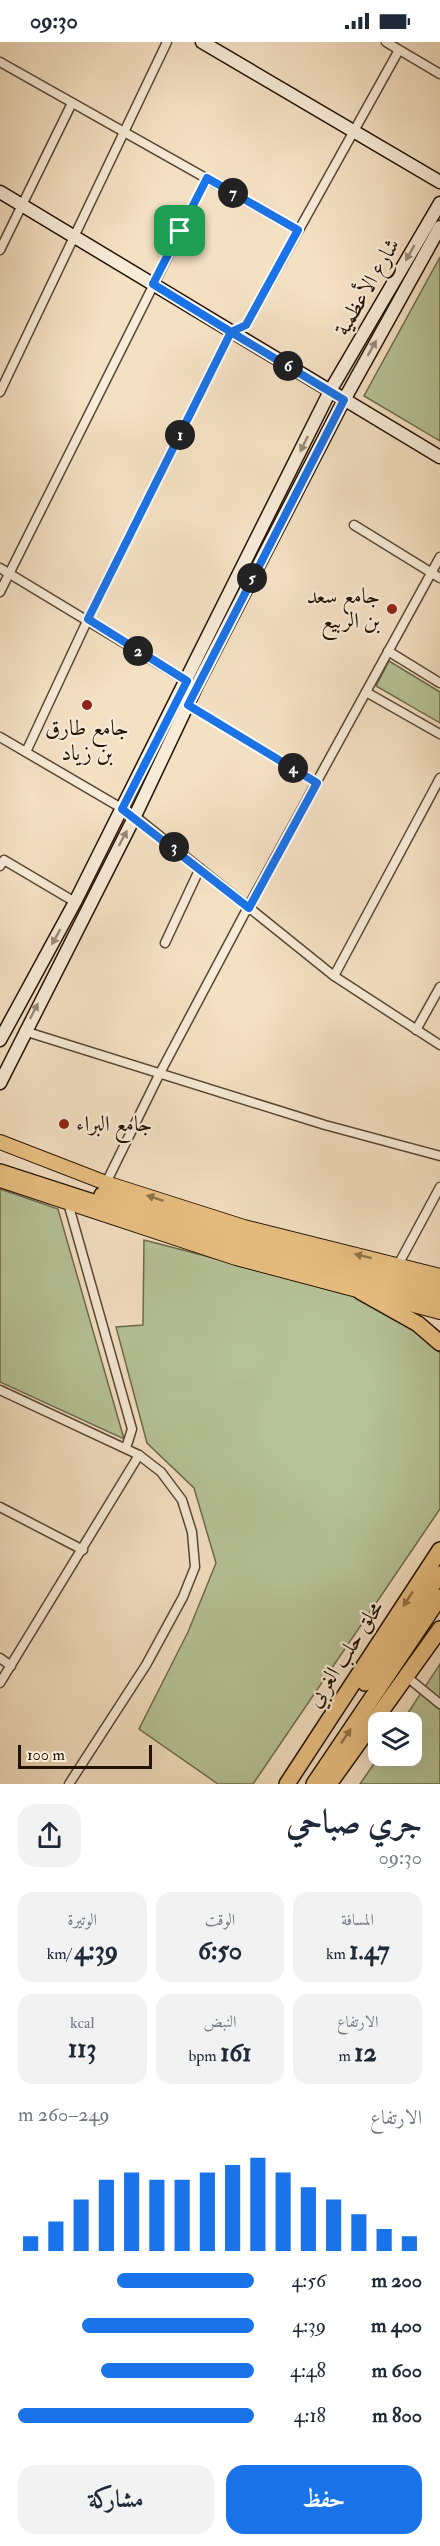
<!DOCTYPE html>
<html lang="ar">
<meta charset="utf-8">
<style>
body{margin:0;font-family:"IM FELL Double Pica",Amiri,serif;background:#f2f2f3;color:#1f2937;direction:rtl;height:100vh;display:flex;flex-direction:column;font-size:22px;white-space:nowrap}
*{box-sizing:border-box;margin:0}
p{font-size:20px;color:#747a83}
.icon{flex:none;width:33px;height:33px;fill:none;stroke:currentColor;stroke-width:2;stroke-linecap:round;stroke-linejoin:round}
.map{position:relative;height:1742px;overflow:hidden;direction:ltr}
.sheet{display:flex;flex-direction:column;background:#fff;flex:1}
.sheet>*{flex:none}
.controls{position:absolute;left:368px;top:1670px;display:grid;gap:12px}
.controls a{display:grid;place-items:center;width:54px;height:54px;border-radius:12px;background:#fff;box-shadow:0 6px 24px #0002;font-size:30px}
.scale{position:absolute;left:18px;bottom:15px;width:134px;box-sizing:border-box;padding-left:6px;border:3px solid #241200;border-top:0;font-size:16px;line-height:21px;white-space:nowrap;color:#241200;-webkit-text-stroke:4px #f8ebd8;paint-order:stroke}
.pin{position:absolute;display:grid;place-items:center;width:51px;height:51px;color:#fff;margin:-26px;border-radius:12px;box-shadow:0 3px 9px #0006}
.km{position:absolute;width:30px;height:30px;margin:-15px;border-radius:50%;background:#222;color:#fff;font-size:16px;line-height:30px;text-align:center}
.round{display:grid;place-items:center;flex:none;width:63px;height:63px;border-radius:18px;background:#f2f2f3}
.headline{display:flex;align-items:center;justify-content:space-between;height:102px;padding:0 18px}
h1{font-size:33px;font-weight:700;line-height:45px}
.stats{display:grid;grid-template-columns:repeat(3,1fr);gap:9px;height:102px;padding:6px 18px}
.stats div{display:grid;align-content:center;border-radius:15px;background:#f2f2f3;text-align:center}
.stats b{font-size:26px;font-weight:700}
.stats small{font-size:16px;font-weight:400}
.stats p{font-size:16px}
.chart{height:168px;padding:12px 18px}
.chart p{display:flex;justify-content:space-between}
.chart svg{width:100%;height:108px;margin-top:6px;stroke:#1a73e8;stroke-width:6}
.button{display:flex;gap:12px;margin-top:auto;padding:12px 18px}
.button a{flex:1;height:69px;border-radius:18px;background:#1a73e8;color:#fff;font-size:24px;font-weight:700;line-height:69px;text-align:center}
.button a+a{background:#f2f2f3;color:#1f2937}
ul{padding:0 18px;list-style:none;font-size:20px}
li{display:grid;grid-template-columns:96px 72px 1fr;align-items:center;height:45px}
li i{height:15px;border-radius:8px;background:#1a73e8}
.status{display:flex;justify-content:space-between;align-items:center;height:42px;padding:0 30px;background:#fff;direction:ltr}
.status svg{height:16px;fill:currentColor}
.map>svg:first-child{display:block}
</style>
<div class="status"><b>09:30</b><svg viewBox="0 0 49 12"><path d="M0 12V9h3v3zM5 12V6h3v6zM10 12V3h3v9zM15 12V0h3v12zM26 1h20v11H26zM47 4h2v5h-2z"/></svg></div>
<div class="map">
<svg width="440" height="1742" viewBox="0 0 440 1742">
<rect width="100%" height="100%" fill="#f4e0c3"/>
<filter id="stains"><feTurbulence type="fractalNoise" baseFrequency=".00333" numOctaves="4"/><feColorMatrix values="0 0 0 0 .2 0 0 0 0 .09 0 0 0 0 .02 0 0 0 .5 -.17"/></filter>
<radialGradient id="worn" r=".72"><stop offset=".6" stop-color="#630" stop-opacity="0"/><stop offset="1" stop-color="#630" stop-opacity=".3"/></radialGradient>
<!-- green -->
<g fill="#b6c398" stroke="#6d6a4c" stroke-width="1.5">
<polygon points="440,215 440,399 364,354"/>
<polygon points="389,619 440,650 440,681 376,644"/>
<polygon points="0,1147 58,1167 124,1397 0,1340"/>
<path d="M144 1198C184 1208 224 1219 264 1230 326 1246 399 1258 440 1311V1467L253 1742H218L139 1687 188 1590 216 1521 194 1446 147 1401 116 1285 143 1283Z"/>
<polygon points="440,1622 440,1742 360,1742 380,1713 411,1713 411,1680 402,1680"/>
</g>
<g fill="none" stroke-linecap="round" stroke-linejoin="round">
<!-- street casing -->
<g stroke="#584631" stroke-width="11">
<g id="street">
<polyline points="386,0 440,32"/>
<polyline points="0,20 298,188"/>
<polyline points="0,208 72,61"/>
<polyline points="0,350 167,0"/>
<polyline points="354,483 440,536"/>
<polyline points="0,526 187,639"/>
<polyline points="0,550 207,136"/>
<polyline points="388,609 440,641"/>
<polyline points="366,650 440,692"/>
<polyline points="188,663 317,741"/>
<polyline points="0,695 135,774 334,934 440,1003"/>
<polyline points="26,710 88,577 231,290 246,283 399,8"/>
<polyline points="0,824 4,818 75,860"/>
<polyline points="165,901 200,826"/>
<polyline points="334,934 440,736"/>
<polyline points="416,988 440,945"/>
<polyline points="24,989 325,1083 440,1114"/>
<polyline points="106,1141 160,1031 248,865 440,515"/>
<polyline points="68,1161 132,1387 126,1406"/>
<polyline points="398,1223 440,1145"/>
<polyline points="0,1348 139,1413 161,1430 182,1458 192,1490 195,1525 183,1555 146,1623 69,1742"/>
<polyline points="0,1465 83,1508"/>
<polyline points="0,1616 11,1624"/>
<polyline points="407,1635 440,1662"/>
<polyline points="0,1641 139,1413"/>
</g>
</g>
<!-- secondary casing -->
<g stroke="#241200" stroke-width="15">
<g id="secondary">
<polyline points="202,0 440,140"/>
<polyline points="0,150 440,415"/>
<polyline points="0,998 75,860 330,349 440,161"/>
<polyline points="0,1041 135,774 198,641 344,358 440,185"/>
</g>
</g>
<!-- primary casing -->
<g stroke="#241200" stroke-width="16">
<g id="primary">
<polyline points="0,1100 106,1141 244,1185 440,1234"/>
<polyline points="0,1138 236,1216 440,1270"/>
</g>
</g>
<!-- highway casing -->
<g stroke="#241200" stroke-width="18">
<g id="highway">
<polyline points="0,1130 238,1207 440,1257"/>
<polyline points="102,1153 242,1194 440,1245"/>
<polyline points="361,1250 418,1282 440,1301"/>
<polyline points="365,1641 440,1532"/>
<polyline points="287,1742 440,1508"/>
<polyline points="314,1742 440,1555"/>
<polyline points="329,1742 440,1587"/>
</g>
</g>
<!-- street -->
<use href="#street" stroke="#f8ebd8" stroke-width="8"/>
<!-- secondary -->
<use href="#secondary" stroke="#f8ebd8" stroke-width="12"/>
<!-- primary -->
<use href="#primary" stroke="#eac082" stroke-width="14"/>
<!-- highway -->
<use href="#highway" stroke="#eac082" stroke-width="15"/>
</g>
<!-- one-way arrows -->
<defs><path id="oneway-solid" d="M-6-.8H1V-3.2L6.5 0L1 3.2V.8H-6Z" transform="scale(1.5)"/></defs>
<g fill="#998977">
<use href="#oneway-solid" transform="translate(410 211) rotate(120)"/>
<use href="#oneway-solid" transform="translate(372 306) rotate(-61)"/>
<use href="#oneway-solid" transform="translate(304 402) rotate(116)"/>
<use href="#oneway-solid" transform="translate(123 796) rotate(-62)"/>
<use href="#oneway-solid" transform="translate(56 895) rotate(119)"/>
<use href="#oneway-solid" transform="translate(34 969) rotate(-63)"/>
</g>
<g fill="#917248">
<use href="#oneway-solid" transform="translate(155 1156) rotate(-162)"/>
<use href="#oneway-solid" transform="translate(363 1214) rotate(-166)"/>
<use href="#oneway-solid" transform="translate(408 1557) rotate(123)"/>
<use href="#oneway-solid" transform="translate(346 1694) rotate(-56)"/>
</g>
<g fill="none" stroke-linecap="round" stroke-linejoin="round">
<!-- route casing -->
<g stroke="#fff" stroke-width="12">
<polyline id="route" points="180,189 153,242 231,290 88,577 187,639 122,767 249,866 317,741 188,663 344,358 231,290 246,283 298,188 207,136 180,189"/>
</g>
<!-- route -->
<use href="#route" stroke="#1a73e8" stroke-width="8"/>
</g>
<!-- markers -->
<g fill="#8f2418" stroke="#f8ebd8" stroke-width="2">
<circle cx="392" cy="567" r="6"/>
<circle cx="87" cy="663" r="6"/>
<circle cx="64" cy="1082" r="6"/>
</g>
<g text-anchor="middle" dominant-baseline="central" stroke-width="4.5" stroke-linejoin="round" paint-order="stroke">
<!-- street labels -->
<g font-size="22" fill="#241200" stroke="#f8ebd8">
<text transform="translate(367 245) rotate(-60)">شارع الأعظمية</text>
<text transform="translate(345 1612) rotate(-57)">محلق حلب الغربي</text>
</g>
<!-- poi labels -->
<g font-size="22" fill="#241200" stroke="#f8ebd8" text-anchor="end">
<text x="380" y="554">جامع سعد<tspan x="380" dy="25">بن الربيع</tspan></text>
<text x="87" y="686" text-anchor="middle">جامع طارق<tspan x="87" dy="25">بن زياد</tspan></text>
<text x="76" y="1082" text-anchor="start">جامع البراء</text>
</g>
</g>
<rect width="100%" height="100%" filter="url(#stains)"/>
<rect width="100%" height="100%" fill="url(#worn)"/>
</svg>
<div class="controls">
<a><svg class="icon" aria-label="layers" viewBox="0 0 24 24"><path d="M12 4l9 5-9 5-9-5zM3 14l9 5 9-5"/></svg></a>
</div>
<div class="scale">100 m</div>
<div class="pin" style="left:180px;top:189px;background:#1e9e55"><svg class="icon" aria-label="arrive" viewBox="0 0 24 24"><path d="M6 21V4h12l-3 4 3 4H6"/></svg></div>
<b class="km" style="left:180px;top:393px">1</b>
<b class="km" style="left:138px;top:609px">2</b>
<b class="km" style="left:174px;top:805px">3</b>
<b class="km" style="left:293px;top:726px">4</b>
<b class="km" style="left:252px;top:536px">5</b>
<b class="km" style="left:288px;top:324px">6</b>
<b class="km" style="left:233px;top:151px">7</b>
</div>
<section class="sheet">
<div class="headline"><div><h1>جري صباحي</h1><p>09:30</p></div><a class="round"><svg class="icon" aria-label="share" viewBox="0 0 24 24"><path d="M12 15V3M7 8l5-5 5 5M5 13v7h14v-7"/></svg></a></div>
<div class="stats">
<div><p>المسافة</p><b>1.47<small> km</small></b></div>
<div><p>الوقت</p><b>6:50</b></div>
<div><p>الوتيرة</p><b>4:39<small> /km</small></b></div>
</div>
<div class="stats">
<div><p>الارتفاع</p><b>12<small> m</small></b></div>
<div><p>النبض</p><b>161<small> bpm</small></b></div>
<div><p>kcal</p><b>113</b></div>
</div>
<div class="chart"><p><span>الارتفاع</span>249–260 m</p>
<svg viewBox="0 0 160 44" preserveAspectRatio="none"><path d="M5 44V38M15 44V32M25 44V23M35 44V15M45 44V12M55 44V15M65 44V15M75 44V12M85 44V9M95 44V6M105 44V12M115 44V18M125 44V23M135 44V29M145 44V35M155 44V38"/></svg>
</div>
<ul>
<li><b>200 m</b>4:56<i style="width:58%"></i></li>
<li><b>400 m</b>4:39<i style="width:73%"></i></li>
<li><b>600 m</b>4:48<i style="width:65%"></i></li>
<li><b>800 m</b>4:18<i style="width:100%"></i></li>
</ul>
<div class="button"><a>حفظ</a><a>مشاركة</a></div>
</section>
